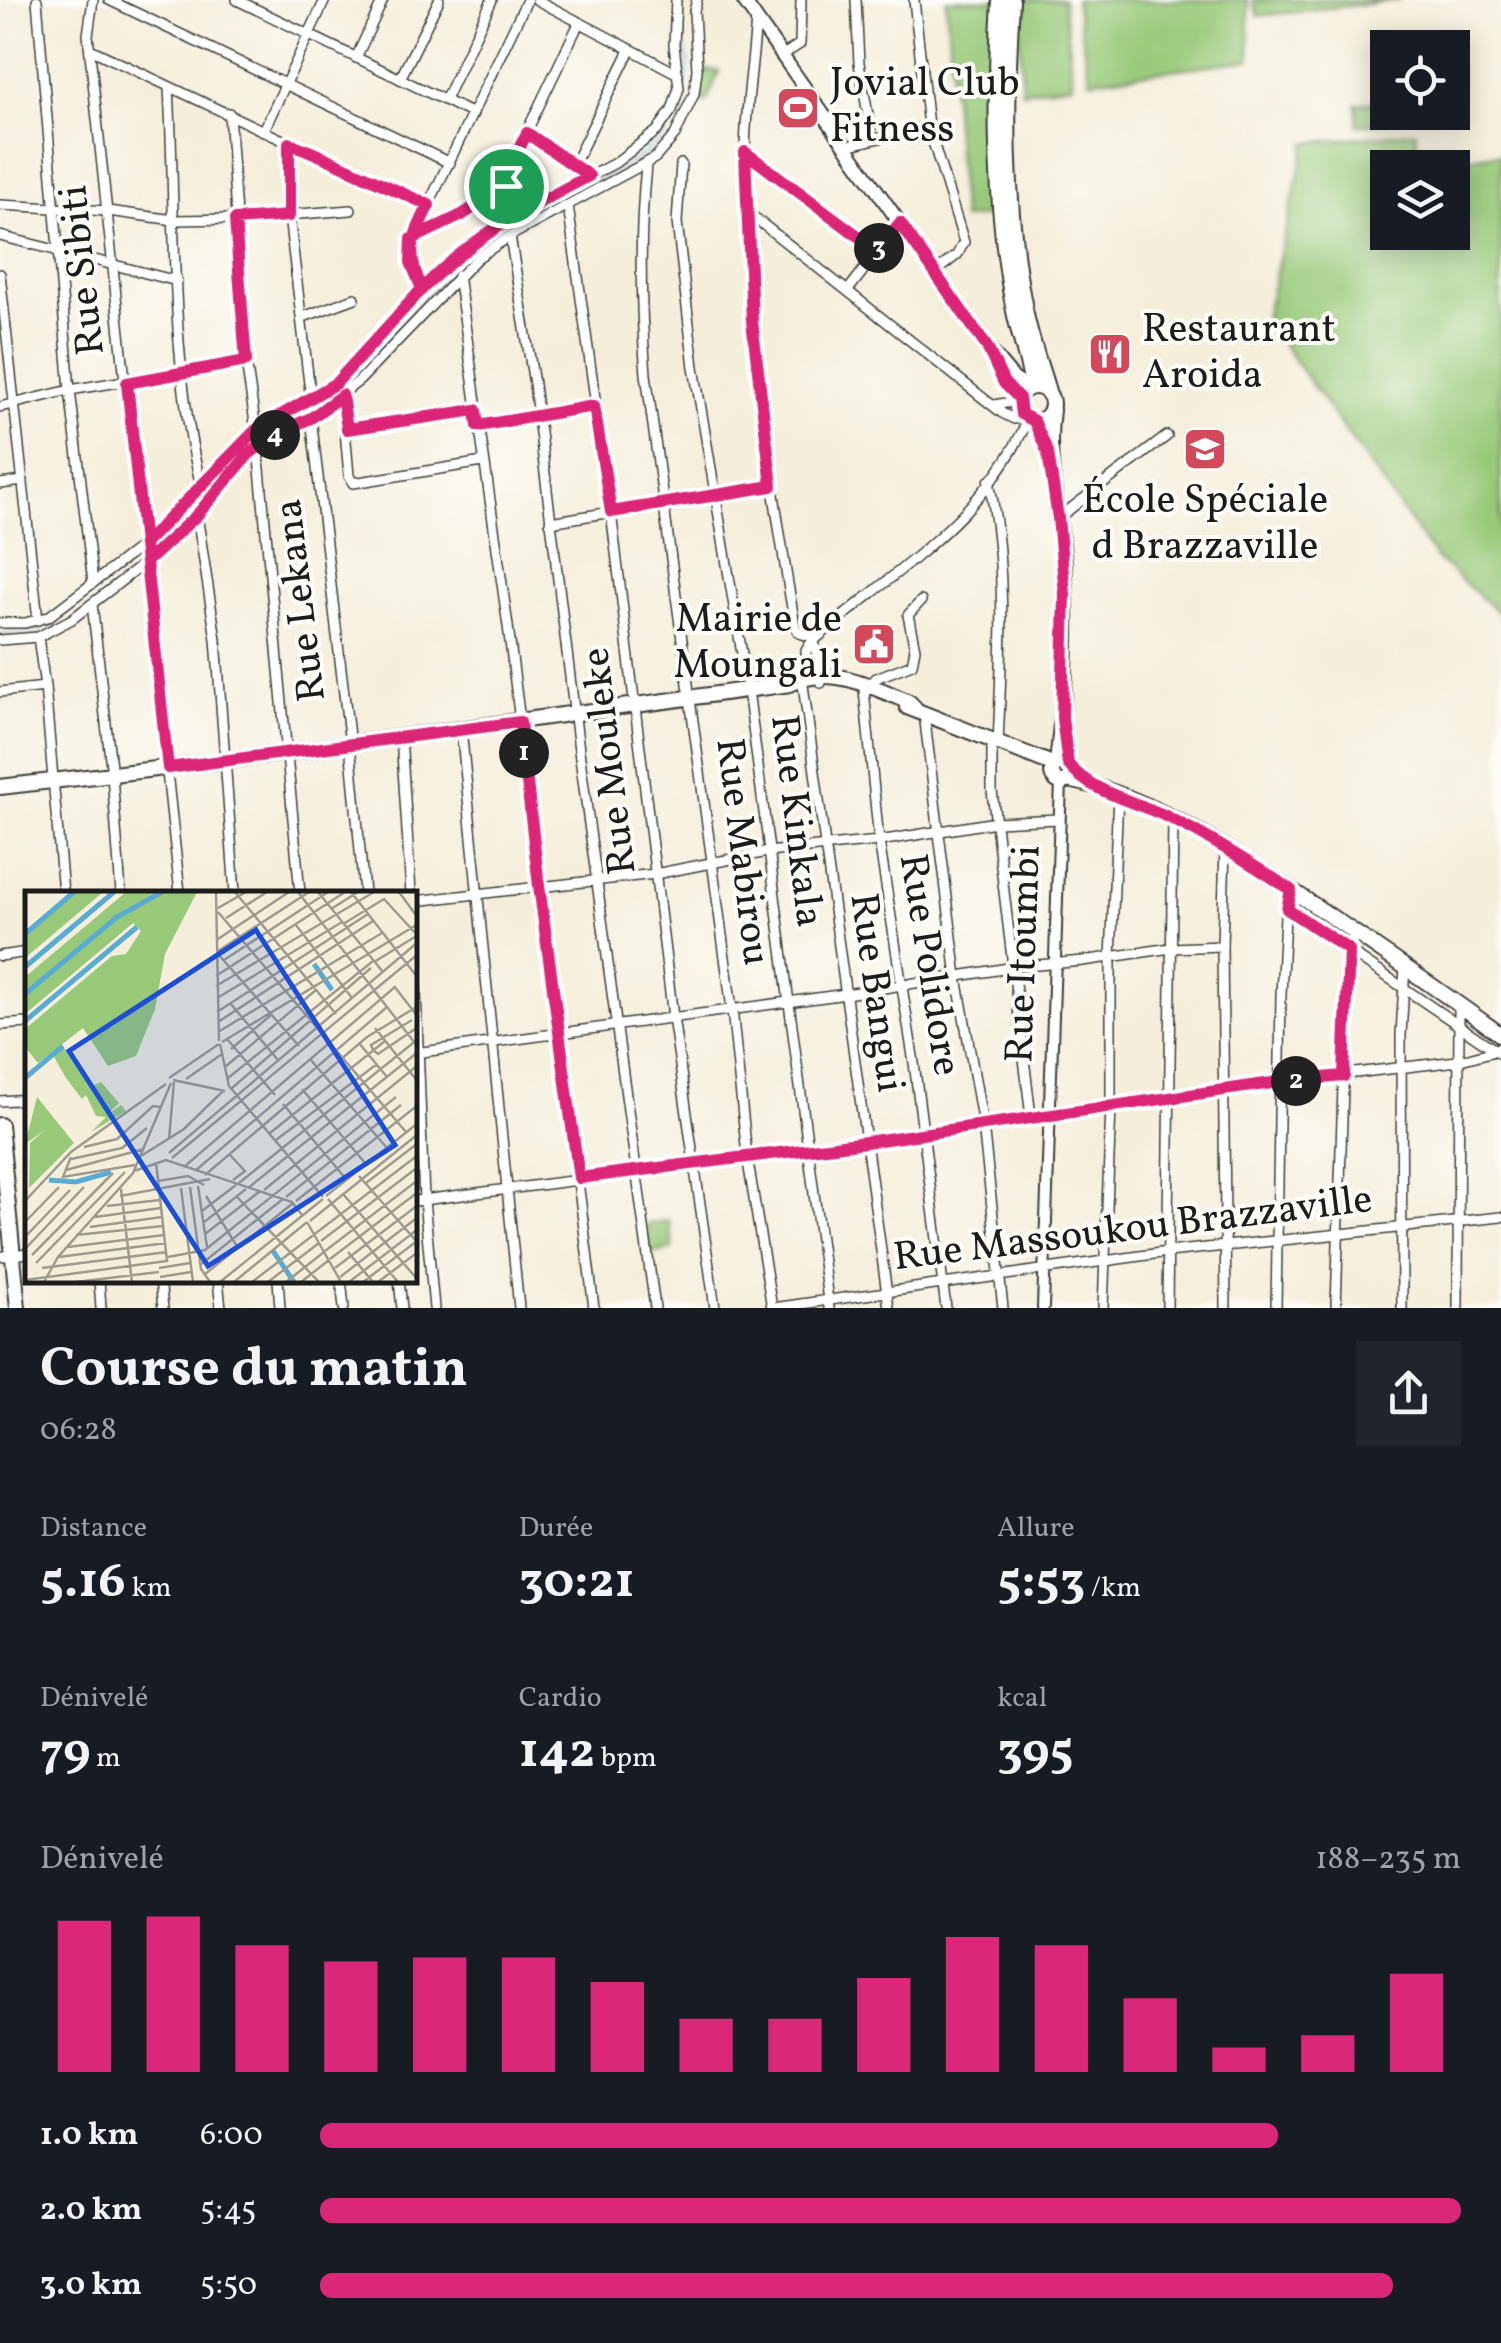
<!DOCTYPE html>
<html lang="fr">
<meta charset="utf-8">
<style>
body{margin:0;font-family:Vollkorn,serif;background:#20242c;color:#f1f3f6;height:100vh;display:flex;flex-direction:column;font-size:38px;white-space:nowrap}
*{box-sizing:border-box;margin:0}
p{font-size:32px;color:#9ea1a6}
.icon{flex:none;width:55px;height:55px;fill:none;stroke:currentColor;stroke-width:2;stroke-linecap:round;stroke-linejoin:round}
.map{position:relative;height:1308px;overflow:hidden}
.panel{display:flex;flex-direction:column;background:#171b24;flex:1}
.panel>*{flex:none}
.buttons{position:absolute;left:1370px;top:30px;display:grid;gap:20px}
.buttons a{display:grid;place-items:center;width:100px;height:100px;border-radius:0px;background:#171b24;box-shadow:0 5px 25px #0003;font-size:50px}
.pin{position:absolute;display:grid;place-items:center;width:85px;height:85px;color:#fff;margin:-42px;border:5px solid #fff;border-radius:50%;box-shadow:0 2px 10px #0007}
.km{position:absolute;width:50px;height:50px;margin:-25px;border-radius:50%;background:#222;color:#fff;font-size:28px;line-height:50px;text-align:center}
.round{display:grid;place-items:center;flex:none;width:105px;height:105px;border-radius:0px;background:#20242c}
.summary{display:flex;align-items:center;justify-content:space-between;height:170px;padding:0 40px}
h1{font-size:55px;font-weight:700;line-height:75px}
.figures{display:grid;grid-template-columns:repeat(3,1fr);gap:15px;height:170px;padding:10px 40px}
.figures div{display:grid;align-content:center}
.figures b{font-size:50px;font-weight:700}
.figures small{font-size:28px;font-weight:400}
.figures p{font-size:28px}
.chart{height:280px;padding:20px 40px}
.chart p{display:flex;justify-content:space-between}
.chart svg{width:100%;height:180px;margin-top:10px;stroke:#db2777;stroke-width:6}
ul{padding:0 40px;list-style:none;font-size:32px}
li{display:grid;grid-template-columns:160px 120px 1fr;align-items:center;height:75px}
li i{height:25px;border-radius:12px;background:#db2777}
.map>svg:first-child{display:block}
</style>
<div class="map">
<svg width="1501" height="1308" viewBox="0 0 1501 1308">
<rect width="100%" height="100%" fill="#fdfcf7"/>
<filter id="ink" filterUnits="userSpaceOnUse"><feTurbulence type="fractalNoise" baseFrequency=".01" numOctaves="2"/><feDisplacementMap in="SourceGraphic" scale="20" xChannelSelector="R" yChannelSelector="G"/><feConvolveMatrix kernelMatrix="1 2 1 2 8 2 1 2 1" color-interpolation-filters="sRGB"/></filter>
<filter id="wash" filterUnits="userSpaceOnUse"><feTurbulence type="fractalNoise" baseFrequency=".0048" numOctaves="4" result="noise"/><feDisplacementMap in="SourceGraphic" scale="40" xChannelSelector="R" yChannelSelector="G"/><feGaussianBlur stdDeviation="2.25" result="paint"/><feColorMatrix in="noise" values="0 0 0 0 0 0 0 0 0 0 0 0 0 0 0 0 0 1.4 0 .05"/><feComposite in="paint" operator="in"/></filter>
<g filter="url(#wash)">
<rect width="100%" height="100%" fill="#f4eeda"/>
<!-- green -->
<g fill="#98c979" stroke="#5a724a" stroke-width="2.5" fill-rule="evenodd">
<polygon points="946,0 999,0 994,215 962,219"/>
<polygon points="1019,0 1063,0 1073,84 1022,91"/>
<polygon points="1075,0 1248,0 1250,60 1090,80"/>
<polygon points="1253,0 1401,0 1258,16"/>
<polygon points="704,70 719,71 707,102 697,100"/>
<polygon points="1387,100 1388,112 1400,113 1401,120 1358,125 1356,104"/>
<path d="M1413 132H1416L1419 163 1501 154V615L1436 558 1265 319 1306 143ZM1388 168H1452V232H1388Z"/>
<polygon points="669,1221 673,1249 648,1254 647,1224"/>
</g>
<g fill="none" stroke-linecap="round" stroke-linejoin="round">
<!-- stream -->
<g stroke="#58abd4" stroke-width="2.5">
<polyline points="679,18 684,0"/>
<polyline points="148,551 184,517 246,446 354,377 454,267 496,231 627,166 665,137 683,102 688,64 679,26"/>
<polyline points="102,581 142,556"/>
<polyline points="49,627 92,589"/>
<polyline points="0,634 42,629"/>
</g>
</g>
</g>
<g filter="url(#ink)">
<g fill="none" stroke-linecap="round" stroke-linejoin="round">
<!-- minor casing -->
<g stroke="#3c3c38" stroke-width="12">
<g id="minor">
<polyline points="37,0 70,390 93,583"/>
<polyline points="93,0 88,35 180,893"/>
<polyline points="109,0 450,163"/>
<polyline points="237,0 473,114"/>
<polyline points="537,0 678,74"/>
<polyline points="856,0 859,63 872,138"/>
<polyline points="914,0 928,126 964,242 957,255 935,272"/>
<path d="M756 19C753 64 745 110 745 156 744 313 769 471 795 626L799 633 816 638"/>
<polyline points="90,49 289,143 340,162 379,184 429,205"/>
<polyline points="783,55 800,44 801,0"/>
<polyline points="356,58 383,0"/>
<polyline points="400,79 439,0"/>
<path d="M169 87C176 220 169 356 201 486"/>
<polyline points="445,100 492,0"/>
<polyline points="229,113 246,361 256,430"/>
<polyline points="264,130 325,0"/>
<polyline points="527,133 589,176"/>
<polyline points="289,143 289,216 311,400"/>
<polyline points="847,146 928,126"/>
<polyline points="745,152 877,250"/>
<polyline points="574,164 630,50"/>
<polyline points="681,164 677,222 694,367 748,690 829,1308"/>
<path d="M646 165C639 235 640 303 646 374L732 1009 747 1156 772 1308"/>
<polyline points="0,205 108,211 174,220 235,219 351,210"/>
<polyline points="568,206 611,512 673,1017 715,1308"/>
<polyline points="746,211 1002,413 1014,419 1024,417"/>
<polyline points="0,236 177,281"/>
<polyline points="510,236 534,384 580,758 655,1308"/>
<polyline points="413,239 462,215 506,186 512,162 579,23"/>
<polyline points="0,274 38,620"/>
<polyline points="458,275 508,626 594,1308"/>
<polyline points="421,289 411,262 412,239 527,0"/>
<polyline points="849,289 900,223"/>
<polyline points="303,317 355,298"/>
<polyline points="342,395 349,476 353,483 483,462"/>
<polyline points="994,405 1018,401"/>
<polyline points="0,407 70,390 246,361"/>
<polyline points="311,418 350,744 364,893"/>
<polyline points="478,426 594,406"/>
<polyline points="347,429 476,410"/>
<polyline points="258,448 300,893"/>
<path d="M989 481C1007 566 1002 656 998 743"/>
<polyline points="0,484 23,481"/>
<polyline points="197,515 216,639 235,893"/>
<polyline points="1058,518 1167,436"/>
<polyline points="550,522 772,486"/>
<polyline points="92,604 112,775 121,893"/>
<polyline points="0,623 25,623 48,617 93,583 144,544 250,435 336,383 421,289 472,242 501,223 615,163 657,131 672,110 679,88 674,45 676,0"/>
<polyline points="38,637 45,687 63,893"/>
<polyline points="0,640 38,637 72,619 146,562 197,515 248,455 275,434 311,418 360,380 477,258 510,236 655,158 675,135 694,94 697,70 694,11 697,0"/>
<polyline points="814,640 821,683"/>
<path d="M807 679 806 651 810 644C887 576 986 518 1028 419"/>
<polyline points="803,685 889,1308"/>
<polyline points="869,685 876,678 912,664 915,649 908,615 921,601"/>
<polyline points="864,690 879,841 914,1063 946,1308"/>
<polyline points="0,692 45,687"/>
<polyline points="924,714 957,977 983,1125 1003,1308"/>
<polyline points="461,728 519,1308"/>
<polyline points="401,737 411,893"/>
<polyline points="992,740 992,791 1031,1117"/>
<polyline points="1225,848 1222,946 1226,1308"/>
<polyline points="415,901 655,874 767,852 879,841 996,822 1059,819"/>
<polyline points="1287,909 1501,1054"/>
<polyline points="0,956 28,952"/>
<polyline points="415,967 424,1200 434,1308"/>
<polyline points="0,1025 28,1023"/>
<polyline points="415,1053 846,994 1015,967 1083,961 1171,948 1222,946"/>
<polyline points="0,1101 28,1099"/>
<polyline points="415,1201 865,1143 1279,1082 1457,1061 1491,1052 1501,1046"/>
<polyline points="4,1256 28,1253"/>
<polyline points="99,1280 101,1308"/>
<polyline points="160,1280 163,1308"/>
<polyline points="218,1280 221,1308"/>
<polyline points="278,1280 280,1308"/>
<polyline points="341,1280 344,1308"/>
<polyline points="399,1280 402,1308"/>
<polyline points="773,1308 1168,1252 1501,1217"/>
<polyline points="1103,1308 1111,1107 1111,958 1118,795"/>
<polyline points="1167,1308 1173,819"/>
<polyline points="1276,1308 1281,995 1285,917 1291,890"/>
<polyline points="1336,1308 1347,960 1354,932"/>
<polyline points="1402,1308 1401,1035 1405,966"/>
<polyline points="1458,1308 1459,1006"/>
</g>
</g>
<!-- tertiary casing -->
<g stroke="#3c3c38" stroke-width="14">
<polyline id="tertiary" points="1043,1308 1061,782"/>
</g>
<!-- secondary casing -->
<g stroke="#3c3c38" stroke-width="16">
<g id="secondary">
<polyline points="743,0 987,347 1014,379 1028,388"/>
<polyline points="996,368 1005,383 1019,398"/>
</g>
</g>
<!-- primary casing -->
<g stroke="#3c3c38" stroke-width="18">
<g id="primary">
<path d="M1000 0C994 102 994 210 1014 311 1019 336 1028 361 1032 386"/>
<path d="M1012 0C1006 101 1005 210 1025 309 1030 337 1040 364 1048 391"/>
<circle cx="1035" cy="404" r="17"/>
<path d="M1052 410C1045 459 1058 506 1063 555 1070 624 1065 695 1057 763"/>
<polyline points="907,707 1055,765"/>
<circle cx="1062" cy="772" r="10"/>
<path d="M1068 780C1149 795 1225 847 1293 891 1363 938 1433 985 1501 1035"/>
<path d="M0 787 225 761 790 684C830 664 871 686 909 702L915 708"/>
<polyline points="0,1125 18,1308"/>
</g>
</g>
<!-- minor -->
<use href="#minor" stroke="#fff" stroke-width="9"/>
<!-- tertiary -->
<use href="#tertiary" stroke="#fff" stroke-width="10"/>
<!-- secondary -->
<use href="#secondary" stroke="#fff" stroke-width="12"/>
<!-- primary -->
<use href="#primary" stroke="#fff" stroke-width="14"/>
</g>
</g>
<g fill="none" stroke-linecap="round" stroke-linejoin="round" filter="url(#ink)">
<!-- route casing -->
<g stroke="#fff" stroke-width="20">
<path id="route" d="M506 186 462 215 412 239 411 262 422 289 336 383 256 430 144 544 168 768 520 722 539 886 579 1178 866 1142 1279 1082 1344 1076 1349 950 1287 909 1291 890C1252 864 1212 839 1170 818 1138 802 1090 793 1068 764L1062 718 1065 594 1058 518 1048 453 1034 421 1021 414 1019 398 1004 383 987 347 900 223 877 250 745 152 752 321 772 486 611 512 594 406 478 426 476 410 347 429 342 395 311 418 275 434 248 455 197 515 146 562 144 544 127 383 246 361 235 220 289 216V143C337 161 382 185 429 205 412 240 405 251 422 289 476 234 522 211 589 176L527 133 512 162 506 186"/>
</g>
<!-- route -->
<use href="#route" stroke="#db2777" stroke-width="12"/>
</g>
<!-- icons -->
<defs>
<g id="stadium-square" transform="scale(2.25)"><rect x="-9" y="-9" width="18" height="18" rx="4" fill="#d1495b" stroke="#fdfcf7"/><path d="M0-5a6.5 5 0 1 0 0 10a6.5 5 0 1 0 0-10ZM-3.5-1.8h7v3.6h-7Z" fill="#fff"/></g>
<g id="restaurant-square" transform="scale(2.25)"><rect x="-9" y="-9" width="18" height="18" rx="4" fill="#d1495b" stroke="#fdfcf7"/><path d="M-5-6h1v4h1v-4h1v4h1v-4h1v5L-1.5 .5V6h-2V.5L-5-1ZM5-6V6H3V1.5H1.5Q1.5-4 5-6Z" fill="#fff"/></g>
<g id="school-square" transform="scale(2.25)"><rect x="-9" y="-9" width="18" height="18" rx="4" fill="#d1495b" stroke="#fdfcf7"/><path d="M0-5L7-2L0 1L-7-2ZM-4 1L0 2.5L4 1V4Q0 6-4 4Z" fill="#fff"/></g>
<g id="civic-square" transform="scale(2.25)"><rect x="-9" y="-9" width="18" height="18" rx="4" fill="#d1495b" stroke="#fdfcf7"/><path d="M-.6-6.5H3V-4.5H.6V-3L4-1V1h2V6H-6V1h2V-1L-.6-3ZM-1.2 2.5V6h2.4V2.5Z" fill="#fff"/></g>
</defs>
<g fill-rule="evenodd">
<use href="#stadium-square" x="798" y="108"/>
<use href="#restaurant-square" x="1110" y="354"/>
<use href="#school-square" x="1205" y="449"/>
<use href="#civic-square" x="874" y="644"/>
</g>
<g text-anchor="middle" dominant-baseline="central" stroke-width="8" stroke-linejoin="round" paint-order="stroke">
<!-- poi labels -->
<g font-size="40" fill="#1c1c1c" stroke="#fdfcf7" text-anchor="start">
<text x="830" y="85">Jovial Club<tspan x="830" dy="46">Fitness</tspan></text>
<text x="1142" y="331">Restaurant<tspan x="1142" dy="46">Aroida</tspan></text>
<text x="1205" y="502" text-anchor="middle">École Spéciale<tspan x="1205" dy="46">d Brazzaville</tspan></text>
<text x="842" y="621" text-anchor="end">Mairie de<tspan x="842" dy="46">Moungali</tspan></text>
</g>
<!-- street labels -->
<g font-size="40" fill="#1c1c1c" stroke="#fdfcf7">
<text transform="translate(84 270) rotate(-96)">Rue Sibiti</text>
<text transform="translate(302 600) rotate(-97)">Rue Lekana</text>
<text transform="translate(611 761) rotate(-97)">Rue Mouleke</text>
<text transform="translate(795 821) rotate(83)">Rue Kinkala</text>
<text transform="translate(741 852) rotate(83)">Rue Mabirou</text>
<text transform="translate(1025 954) rotate(-88)">Rue Itoumbi</text>
<text transform="translate(928 965) rotate(81)">Rue Polidore</text>
<text transform="translate(875 993) rotate(82)">Rue Bangui</text>
<text transform="translate(1133 1230) rotate(-7)">Rue Massoukou Brazzaville</text>
</g>
</g>
<!-- overview -->
<g transform="translate(25 891)">
<rect width="392" height="392" fill="#f4eeda"/>
<path d="M46 1H78L0 67V40ZM101 1H172L140 63 130 118 111 165 83 175 58 137 13 172 0 156V138L87 65 101 63 116 40 108 32 0 123V86ZM38 156 69 194 76 191 94 212 82 224 96 214 101 220 66 241 81 226 71 225 61 204 57 208 41 187 28 164ZM12 206 49 252 4 297 5 252 20 239 0 253Z" fill="#98c979"/>
<path fill="none" stroke="#58abd4" stroke-width="5" d="M0 43 49 1M289 73 307 99M0 76 89 1M0 103 92 26 137 1M0 130 112 36M0 187 38 155M24 289 51 291 86 281M248 360 269 391"/>
<path fill="none" stroke="#9e9a8e" stroke-width="2.5" d="M191 1 194 150M210 1 311 123M273 1 393 156M293 1 358 81M326 1 393 87M374 1 393 27M193 17 221 1M306 18 333 1M193 21 381 241M201 27 242 1M318 33 359 8 393 45M271 34 327 107M193 48 264 1M193 60 284 1M193 63 274 155M199 69 303 1M349 71 393 44M191 85 320 1M191 95 349 1M369 95 393 126M194 106 317 31M205 112 253 169M192 121 343 23M193 131 348 30M350 137 393 191M193 141 357 42M202 148 250 204M197 151 393 33M334 152 362 186M195 153 204 195 298 306M206 158 246 124M348 159 353 163 393 136M348 159 346 154 387 129M285 168 362 257M200 176 291 99M144 187 194 153M203 187 348 70M161 188 197 163M148 189 200 200M207 197 346 77M277 198 341 273M258 213 321 288M245 242 360 150M144 248 149 191M251 249 352 173M59 256 92 248 128 215 135 216M144 262 393 51M204 263 220 280 208 289M116 265 159 238 199 199M46 266 38 286 110 274M147 267 393 63M46 268 97 257 122 237M160 275 370 96M41 279 119 258M109 280 141 269 267 311 277 324M170 280 362 116M180 284 342 146 393 115M334 285 393 352M133 290 163 285 179 294M214 292 393 148M341 292 393 252M173 295 182 356M165 296 176 378 185 391M156 297 168 391M223 297 393 161M96 298 107 391M239 299 393 174M318 303 393 389M95 305 185 288M181 305 213 357M301 305 393 232M212 306 294 391M261 306 376 214M303 308 373 391M0 310 46 261 141 193M271 310 393 214M82 315 135 309M177 320 211 294M70 326 136 317M285 330 393 243M0 331 34 296M282 331 316 391M178 332 221 298M65 336 137 326M180 343 234 301M51 344 138 335M0 346 45 299M296 350 393 276M43 356 139 344M0 358 59 296M300 360 393 289M323 361 348 391M7 364 88 282M34 366 141 352M143 366 180 359 371 206M305 368 393 301M11 372 100 281M175 374 258 308M17 377 142 361M134 377 165 372M310 377 393 314M179 384 268 312M135 386 166 381M315 386 393 326M0 389 142 370 131 271M19 391 33 366 108 282 146 192M51 391 134 381M195 391 298 308M209 391 282 331M227 391 393 264M243 391 294 352M261 391 299 361M276 391 304 369M324 391 393 338M338 391 392 350M353 391 393 361"/>
<path fill="#1d4ed8" fill-opacity="0.15" stroke="#1d4ed8" stroke-width="5" d="M231 39 370 254 183 375 44 160Z"/>
<rect width="392" height="392" fill="none" stroke="#1c1c1c" stroke-width="5"/>
</g>
</svg>
<div class="buttons">
<a><svg class="icon" aria-label="locate" viewBox="0 0 24 24"><circle cx="12" cy="12" r="6"/><path d="M12 2v4M12 18v4M2 12h4M18 12h4"/></svg></a>
<a><svg class="icon" aria-label="layers" viewBox="0 0 24 24"><path d="M12 4l9 5-9 5-9-5zM3 14l9 5 9-5"/></svg></a>
</div>
<div class="pin" style="left:506px;top:186px;background:#1e9e55"><svg class="icon" aria-label="arrive" viewBox="0 0 24 24"><path d="M6 21V4h12l-3 4 3 4H6"/></svg></div>
<b class="km" style="left:524px;top:753px">1</b>
<b class="km" style="left:1296px;top:1081px">2</b>
<b class="km" style="left:879px;top:248px">3</b>
<b class="km" style="left:275px;top:435px">4</b>
</div>
<section class="panel">
<div class="summary"><div><h1>Course du matin</h1><p>06:28</p></div><a class="round"><svg class="icon" aria-label="share" viewBox="0 0 24 24"><path d="M12 15V3M7 8l5-5 5 5M5 13v7h14v-7"/></svg></a></div>
<div class="figures">
<div><p>Distance</p><b>5.16<small> km</small></b></div>
<div><p>Durée</p><b>30:21</b></div>
<div><p>Allure</p><b>5:53<small> /km</small></b></div>
</div>
<div class="figures">
<div><p>Dénivelé</p><b>79<small> m</small></b></div>
<div><p>Cardio</p><b>142<small> bpm</small></b></div>
<div><p>kcal</p><b>395</b></div>
</div>
<div class="chart"><p><span>Dénivelé</span>188–235 m</p>
<svg viewBox="0 0 160 44" preserveAspectRatio="none"><path d="M5 44V7M15 44V6M25 44V13M35 44V17M45 44V16M55 44V16M65 44V22M75 44V31M85 44V31M95 44V21M105 44V11M115 44V13M125 44V26M135 44V38M145 44V35M155 44V20"/></svg>
</div>
<ul>
<li><b>1.0 km</b>6:00<i style="width:84%"></i></li>
<li><b>2.0 km</b>5:45<i style="width:100%"></i></li>
<li><b>3.0 km</b>5:50<i style="width:94%"></i></li>
</ul>
</section>
